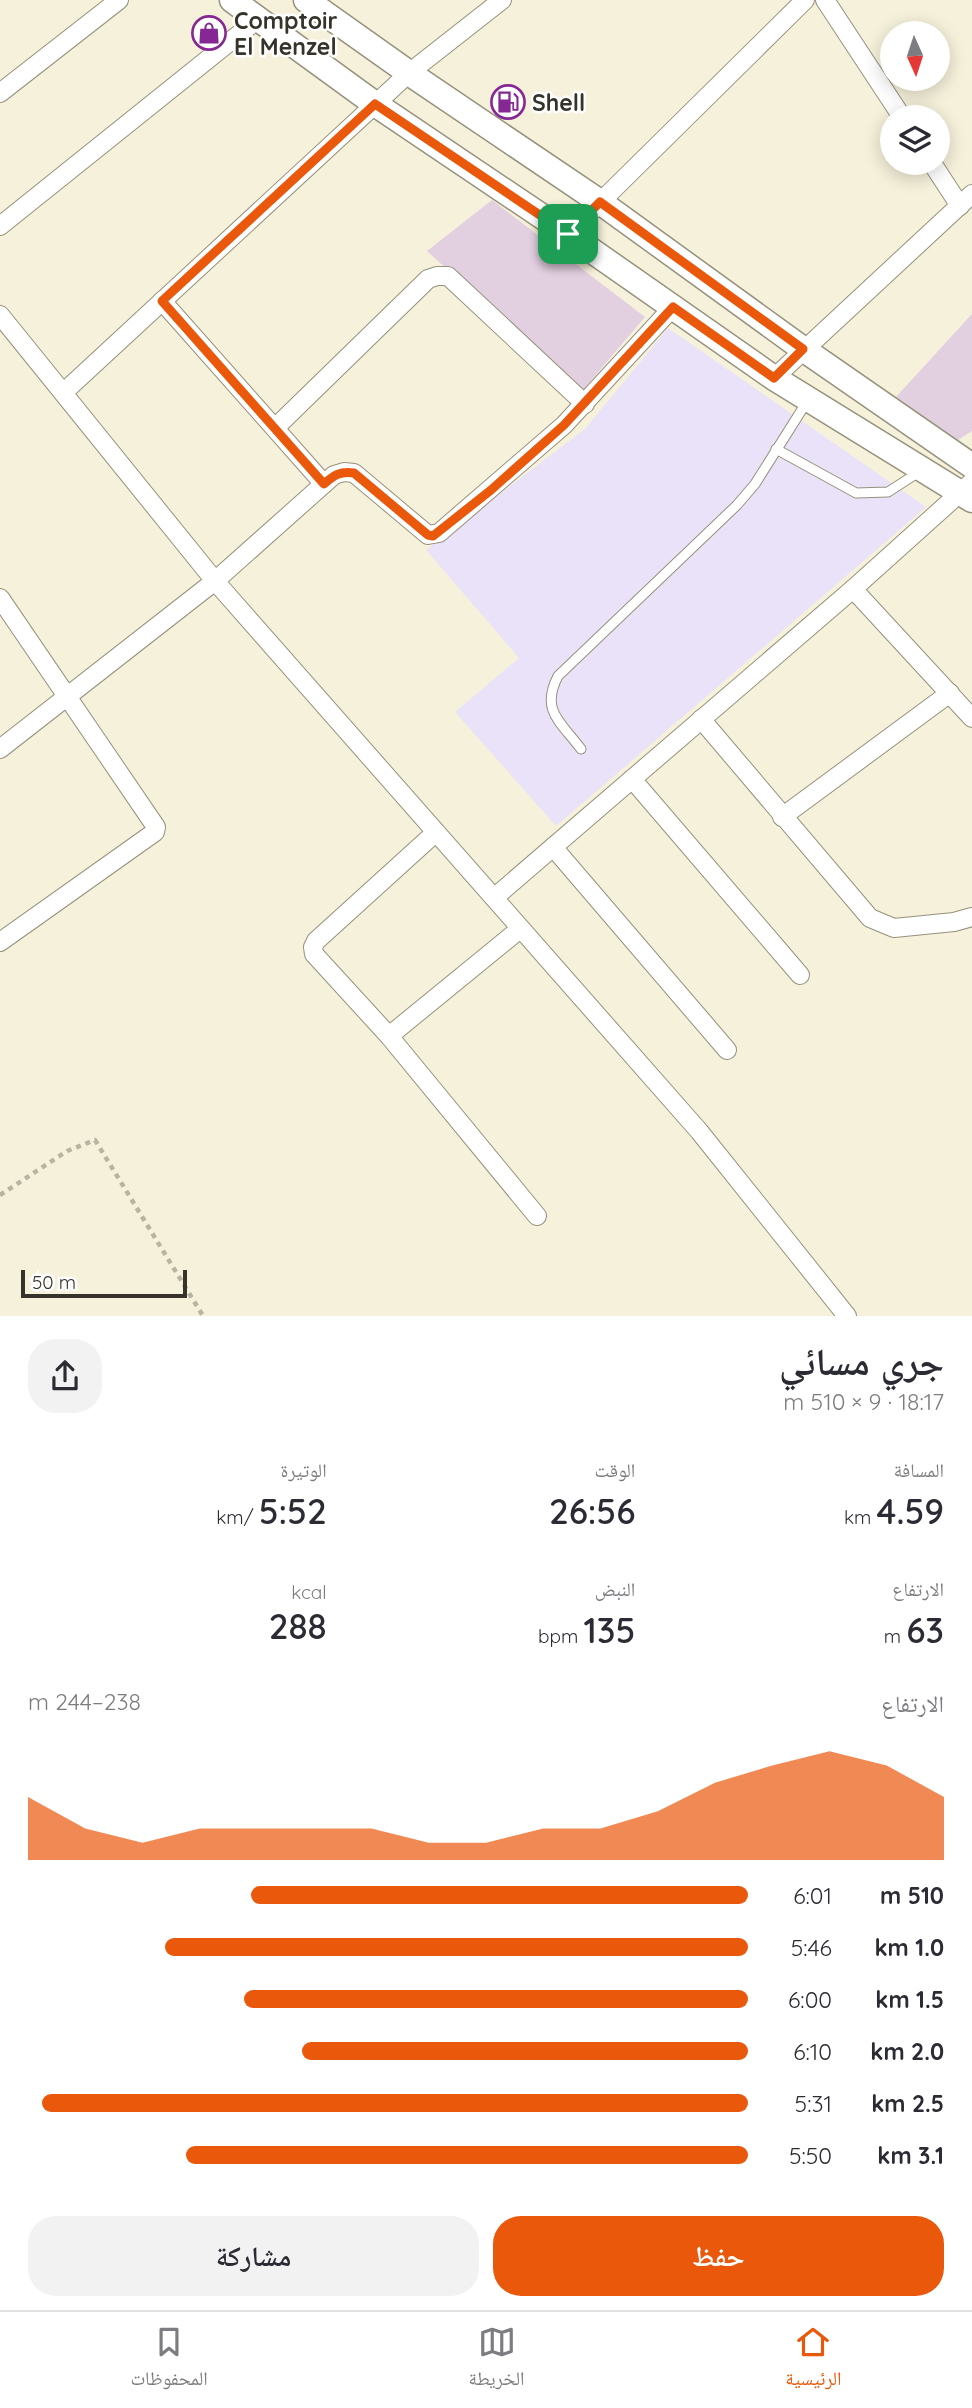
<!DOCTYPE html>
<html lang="ar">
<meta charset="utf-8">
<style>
body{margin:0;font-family:Quicksand,"Noto Naskh Arabic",sans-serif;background:#f2f2f3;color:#2b2b33;direction:rtl;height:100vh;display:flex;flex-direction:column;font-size:26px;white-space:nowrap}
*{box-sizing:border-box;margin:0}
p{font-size:23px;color:#7c7c81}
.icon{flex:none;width:38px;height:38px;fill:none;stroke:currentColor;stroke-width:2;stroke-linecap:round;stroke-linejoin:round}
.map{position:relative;height:1316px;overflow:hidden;direction:ltr}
.drawer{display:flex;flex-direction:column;background:#fff;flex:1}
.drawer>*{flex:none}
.needle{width:46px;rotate:177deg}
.tools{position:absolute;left:880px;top:21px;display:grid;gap:14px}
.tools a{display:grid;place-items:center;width:70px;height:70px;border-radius:50%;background:#fff;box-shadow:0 4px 18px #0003;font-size:35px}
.scale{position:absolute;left:21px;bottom:18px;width:166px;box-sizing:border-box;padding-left:7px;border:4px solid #35332a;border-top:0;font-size:19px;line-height:24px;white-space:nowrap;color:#35332a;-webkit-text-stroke:5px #fff;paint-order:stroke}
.pin{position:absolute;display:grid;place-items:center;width:60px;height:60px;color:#fff;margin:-30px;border-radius:14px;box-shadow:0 4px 10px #0006}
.round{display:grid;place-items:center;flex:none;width:74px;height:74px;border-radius:28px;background:#f2f2f3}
.headline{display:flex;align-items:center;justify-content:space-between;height:119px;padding:0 28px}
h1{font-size:38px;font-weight:600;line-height:52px}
.figures{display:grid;grid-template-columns:repeat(3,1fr);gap:10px;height:119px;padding:7px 28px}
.figures div{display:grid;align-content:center}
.figures b{font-size:35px;font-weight:600}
.figures small{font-size:19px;font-weight:400}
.figures p{font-size:19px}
.chart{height:196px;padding:14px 28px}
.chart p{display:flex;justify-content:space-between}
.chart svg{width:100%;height:126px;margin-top:7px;fill:#ea580c;opacity:.7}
.primary-button{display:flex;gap:14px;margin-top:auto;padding:14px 28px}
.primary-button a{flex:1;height:80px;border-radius:28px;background:#ea580c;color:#fff;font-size:28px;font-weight:600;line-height:80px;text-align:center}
.primary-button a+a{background:#f2f2f3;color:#2b2b33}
ul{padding:0 28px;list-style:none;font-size:23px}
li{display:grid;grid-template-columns:112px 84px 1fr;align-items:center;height:52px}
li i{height:18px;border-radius:9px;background:#ea580c}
.tabs{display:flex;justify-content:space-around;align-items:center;height:98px;border-top:2px solid #e1e1e2;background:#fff;font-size:19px;color:#7c7c81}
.tabs a{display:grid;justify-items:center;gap:4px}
.tabs .active{color:#ea580c}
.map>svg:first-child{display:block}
</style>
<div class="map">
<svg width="972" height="1316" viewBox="0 0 972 1316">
<rect width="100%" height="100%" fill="#f6f1da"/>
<!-- commercial -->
<polygon fill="#eae2f8" points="668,328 926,507 556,826 455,712 519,658 426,550 585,429"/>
<!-- building -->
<g fill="#e2cfe0">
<polygon points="492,200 645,317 582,391 427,251"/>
<polygon points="972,314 972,431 958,440 896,397"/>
</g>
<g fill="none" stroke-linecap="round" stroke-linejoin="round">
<!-- lane casing -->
<g stroke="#96917c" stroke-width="11">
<g id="lane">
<polyline points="776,449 856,493 888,492 919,472"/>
<path d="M581 749C561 722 540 711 558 676L737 505 755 484 808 400"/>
</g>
</g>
<!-- street casing -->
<g stroke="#96917c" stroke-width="20">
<g id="street">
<polyline points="825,0 902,117"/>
<polyline points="0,93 119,0"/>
<polyline points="932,163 960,206"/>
<polyline points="0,226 258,19"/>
<polyline points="568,234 805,0"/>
<polyline points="162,301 324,484"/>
<polyline points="0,315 215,581 699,1131 847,1316"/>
<polyline points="774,378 972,194"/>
<polyline points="64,392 409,73 502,0"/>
<polyline points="275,428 428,279 437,276 448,276 585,404"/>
<polyline points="853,589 972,718"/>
<polyline points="0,598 156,827 155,832 0,942"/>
<polyline points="701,719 870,918 894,928 954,922 972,917"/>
<polyline points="0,749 215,581 334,475 344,472 354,473 428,535 439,533 564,425 673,307"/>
<polyline points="632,779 800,975"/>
<polyline points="782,817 950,693"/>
<polyline points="435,833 316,941 313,947 314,954 389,1036 537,1216"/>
<polyline points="553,847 727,1050"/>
<polyline points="495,897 853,589 972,482"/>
<polyline points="389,1036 520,929"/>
</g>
</g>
<!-- secondary casing -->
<g stroke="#96917c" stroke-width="27">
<g id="secondary">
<polyline points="232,0 375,104 568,234 774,378 972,500"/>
<polyline points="306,0 409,73 600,202 803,349 972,466"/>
</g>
</g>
<!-- path -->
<polyline stroke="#b8b4a1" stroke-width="4.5" stroke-dasharray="5 5" stroke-linecap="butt" points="0,1195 67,1151 95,1140 203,1316"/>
<!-- lane -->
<use href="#lane" stroke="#fff" stroke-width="9"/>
<!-- street -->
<use href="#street" stroke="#fff" stroke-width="18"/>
<!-- secondary -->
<use href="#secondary" stroke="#fff" stroke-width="24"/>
</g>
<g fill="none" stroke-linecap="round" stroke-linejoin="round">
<!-- route casing -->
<g stroke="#fff" stroke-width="14">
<path id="route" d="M375 104 568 234 600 202 803 349 774 378 673 307 564 425 491 490 433 536 428 535 354 473C340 471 334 475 324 484L162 301Z"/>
</g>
<!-- route -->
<use href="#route" stroke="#ea580c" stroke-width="9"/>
</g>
<!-- icons -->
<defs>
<g id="shop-ring" transform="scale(1.75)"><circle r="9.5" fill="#fff" stroke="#852893" stroke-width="1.5"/><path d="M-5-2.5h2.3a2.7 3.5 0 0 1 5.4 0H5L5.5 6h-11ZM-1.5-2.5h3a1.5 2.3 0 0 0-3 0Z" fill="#852893"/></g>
<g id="fuel-ring" transform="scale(1.75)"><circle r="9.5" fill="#fff" stroke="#852893" stroke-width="1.5"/><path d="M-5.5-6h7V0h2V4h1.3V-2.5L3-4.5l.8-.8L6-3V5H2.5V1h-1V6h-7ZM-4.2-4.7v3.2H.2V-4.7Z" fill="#852893"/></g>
</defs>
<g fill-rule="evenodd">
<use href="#shop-ring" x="209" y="33"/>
<use href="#fuel-ring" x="508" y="102"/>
</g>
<g text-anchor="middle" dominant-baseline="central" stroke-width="5" stroke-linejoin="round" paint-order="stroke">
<!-- poi labels -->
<g font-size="23" font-weight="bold" fill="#35332a" stroke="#fff" text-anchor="start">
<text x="234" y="20">Comptoir<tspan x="234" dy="26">El Menzel</tspan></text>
<text x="532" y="102">Shell</text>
</g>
</g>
</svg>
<div class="tools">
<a><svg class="needle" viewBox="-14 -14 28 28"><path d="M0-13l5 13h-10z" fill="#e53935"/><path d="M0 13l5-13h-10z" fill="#7c7c81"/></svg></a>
<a><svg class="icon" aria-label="layers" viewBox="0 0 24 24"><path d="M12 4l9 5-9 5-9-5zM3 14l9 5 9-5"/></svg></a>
</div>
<div class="scale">50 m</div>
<div class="pin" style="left:568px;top:234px;background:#1e9e55"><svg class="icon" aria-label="arrive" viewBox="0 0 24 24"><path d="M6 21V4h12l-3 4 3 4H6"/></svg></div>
</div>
<section class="drawer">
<div class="headline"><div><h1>جري مسائي</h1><p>18:17 · 9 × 510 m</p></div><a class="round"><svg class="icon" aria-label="share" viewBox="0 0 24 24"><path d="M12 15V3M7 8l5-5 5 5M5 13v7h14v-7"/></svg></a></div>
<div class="figures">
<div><p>المسافة</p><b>4.59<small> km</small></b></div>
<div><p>الوقت</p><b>26:56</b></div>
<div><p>الوتيرة</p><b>5:52<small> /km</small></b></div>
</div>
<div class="figures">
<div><p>الارتفاع</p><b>63<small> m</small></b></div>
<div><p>النبض</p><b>135<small> bpm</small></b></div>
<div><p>kcal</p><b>288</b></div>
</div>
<div class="chart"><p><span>الارتفاع</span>238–244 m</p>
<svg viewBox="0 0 160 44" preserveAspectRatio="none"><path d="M0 44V22L10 33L20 38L30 33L40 33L50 33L60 33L70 38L80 38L90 33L100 33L110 27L120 17L130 11L140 6L150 11L160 22V44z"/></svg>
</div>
<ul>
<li><b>510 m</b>6:01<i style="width:69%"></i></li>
<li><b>1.0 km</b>5:46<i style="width:81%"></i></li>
<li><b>1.5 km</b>6:00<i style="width:70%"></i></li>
<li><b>2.0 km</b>6:10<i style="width:62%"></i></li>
<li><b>2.5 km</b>5:31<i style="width:98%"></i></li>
<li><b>3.1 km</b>5:50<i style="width:78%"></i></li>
</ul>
<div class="primary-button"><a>حفظ</a><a>مشاركة</a></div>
</section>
<nav class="tabs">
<a class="active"><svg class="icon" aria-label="home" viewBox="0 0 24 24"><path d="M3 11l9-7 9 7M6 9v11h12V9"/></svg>الرئيسية</a>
<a><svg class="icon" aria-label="map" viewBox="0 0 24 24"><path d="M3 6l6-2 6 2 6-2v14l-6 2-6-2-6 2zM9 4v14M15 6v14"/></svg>الخريطة</a>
<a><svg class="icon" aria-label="saved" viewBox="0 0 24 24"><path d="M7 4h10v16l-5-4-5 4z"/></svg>المحفوظات</a>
</nav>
